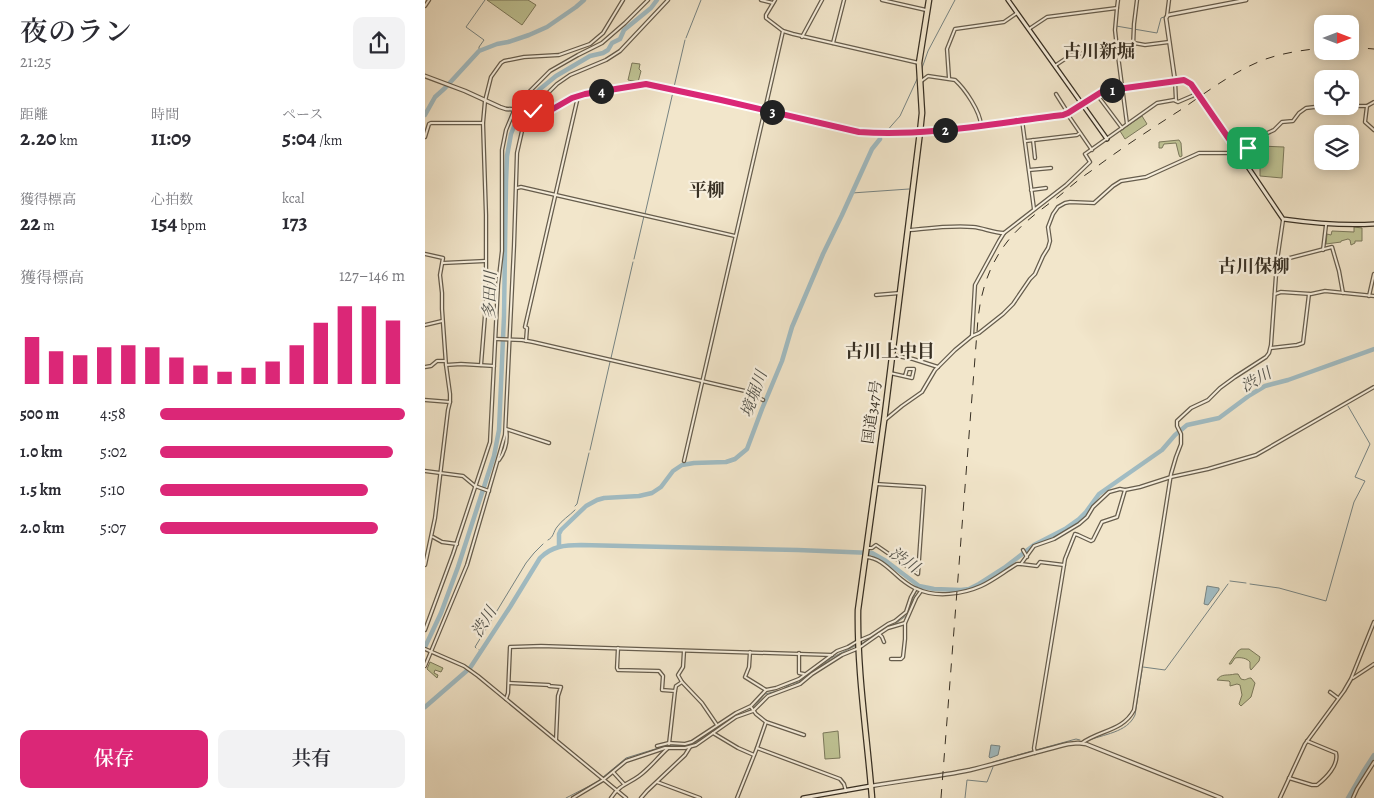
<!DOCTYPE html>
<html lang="ja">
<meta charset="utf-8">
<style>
body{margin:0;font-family:Alegreya,"Noto Serif JP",serif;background:#f2f2f3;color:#2b2b33;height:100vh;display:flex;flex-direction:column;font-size:19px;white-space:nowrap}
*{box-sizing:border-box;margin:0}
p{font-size:16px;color:#7c7c81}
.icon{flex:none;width:28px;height:28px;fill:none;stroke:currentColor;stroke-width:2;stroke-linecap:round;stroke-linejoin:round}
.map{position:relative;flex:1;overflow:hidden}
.side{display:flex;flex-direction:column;background:#fff;width:425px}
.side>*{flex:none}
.needle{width:32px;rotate:90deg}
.buttons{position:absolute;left:889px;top:15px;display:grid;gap:10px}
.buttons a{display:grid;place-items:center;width:45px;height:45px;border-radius:10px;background:#fff;box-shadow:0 2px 12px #0003;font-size:25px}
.pin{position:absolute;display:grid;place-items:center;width:42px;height:42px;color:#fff;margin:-21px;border-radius:10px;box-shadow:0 2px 8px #0006}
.km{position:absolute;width:25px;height:25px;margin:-12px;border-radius:50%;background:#222;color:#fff;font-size:14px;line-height:25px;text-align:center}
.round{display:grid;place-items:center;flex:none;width:52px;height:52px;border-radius:10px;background:#f2f2f3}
.head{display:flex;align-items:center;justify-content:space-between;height:85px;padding:0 20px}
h1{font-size:28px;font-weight:600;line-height:38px}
.stats{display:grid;grid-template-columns:repeat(3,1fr);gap:8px;height:85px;padding:5px 20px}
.stats div{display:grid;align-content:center}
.stats b{font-size:21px;font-weight:600}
.stats small{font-size:14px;font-weight:400}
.stats p{font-size:14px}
.chart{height:140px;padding:10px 20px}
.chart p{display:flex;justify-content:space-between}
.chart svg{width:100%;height:90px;margin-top:5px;stroke:#db2777;stroke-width:6}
.button{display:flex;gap:10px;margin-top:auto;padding:10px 20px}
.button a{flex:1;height:58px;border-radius:10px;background:#db2777;color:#fff;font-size:20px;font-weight:600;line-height:58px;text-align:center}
.button a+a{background:#f2f2f3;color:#2b2b33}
ul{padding:0 20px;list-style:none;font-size:16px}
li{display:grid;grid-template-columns:80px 60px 1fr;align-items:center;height:38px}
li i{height:12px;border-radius:6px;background:#db2777}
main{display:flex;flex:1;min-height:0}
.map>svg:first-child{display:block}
</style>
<main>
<section class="side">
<div class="head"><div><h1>夜のラン</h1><p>21:25</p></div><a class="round"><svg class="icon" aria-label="share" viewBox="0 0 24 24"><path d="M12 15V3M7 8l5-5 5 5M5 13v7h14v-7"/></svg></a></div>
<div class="stats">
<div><p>距離</p><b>2.20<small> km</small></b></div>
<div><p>時間</p><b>11:09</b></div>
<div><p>ペース</p><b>5:04<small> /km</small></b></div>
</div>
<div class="stats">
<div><p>獲得標高</p><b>22<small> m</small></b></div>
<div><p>心拍数</p><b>154<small> bpm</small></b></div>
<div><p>kcal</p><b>173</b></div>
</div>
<div class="chart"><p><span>獲得標高</span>127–146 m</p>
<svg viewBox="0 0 160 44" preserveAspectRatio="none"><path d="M5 44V21M15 44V28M25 44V30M35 44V26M45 44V25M55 44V26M65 44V31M75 44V35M85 44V38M95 44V36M105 44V33M115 44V25M125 44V14M135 44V6M145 44V6M155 44V13"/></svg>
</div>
<ul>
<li><b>500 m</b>4:58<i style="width:100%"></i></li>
<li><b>1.0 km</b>5:02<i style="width:95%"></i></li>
<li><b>1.5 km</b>5:10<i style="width:85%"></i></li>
<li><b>2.0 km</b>5:07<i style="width:89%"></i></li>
</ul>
<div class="button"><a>保存</a><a>共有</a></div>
</section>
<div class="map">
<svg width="949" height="798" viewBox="0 0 949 798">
<rect width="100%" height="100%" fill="#f2e6cb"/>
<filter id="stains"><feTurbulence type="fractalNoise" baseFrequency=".004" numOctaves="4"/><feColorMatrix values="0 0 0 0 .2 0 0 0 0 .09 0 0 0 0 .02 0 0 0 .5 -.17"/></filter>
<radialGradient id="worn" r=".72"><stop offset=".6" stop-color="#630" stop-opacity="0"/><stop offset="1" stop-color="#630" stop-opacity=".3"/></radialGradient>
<!-- green -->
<g fill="#bfc394" stroke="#7b795c">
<polygon points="62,0 103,0 111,5 97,25"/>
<polygon points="207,63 215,64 214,69 216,71 213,82 203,80"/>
<polygon points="717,116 722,124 700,139 695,131"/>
<polygon points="754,140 756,143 757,156 755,157 754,155 751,143 739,144 737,148 734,148 734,142"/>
<polygon points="835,146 859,147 857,178 835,176"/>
<polygon points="929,227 937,228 937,241 930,241 930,243 926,245 925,240 923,239 916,241 916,242 901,244 902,234 906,235 907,231 929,232"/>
<path d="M816 649H824L835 657 834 661 826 670 825 668V662C822 658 815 657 810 658L806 664H804L813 651Z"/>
<polygon points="5,662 18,668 16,672 10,670 9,673 13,675 12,678 2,669"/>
<path d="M810 674H813L816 679C822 681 821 678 826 678L830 683 826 697 816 706 814 704 817 695 815 685 812 684 805 686V682L804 681 792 680C796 673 803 676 810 674Z"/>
<polygon points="413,731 415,758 400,759 398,733"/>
</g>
<!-- water -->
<g fill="#a1bcc3" stroke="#778483">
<polygon points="782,586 794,588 794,590 783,605 779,604"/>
<polygon points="566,745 575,746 573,755 565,758 564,757"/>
</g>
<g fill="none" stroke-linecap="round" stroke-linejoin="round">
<!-- stream -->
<g stroke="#778483" stroke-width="1">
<polyline points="691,26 732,33 736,18 739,17"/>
<polyline points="261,38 276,0"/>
<polyline points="54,51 54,47 59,40 41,27 60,0"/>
<polyline points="496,71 503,51 530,0"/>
<polyline points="249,87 260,40"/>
<polyline points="455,139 467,125 475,116 493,77"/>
<polyline points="427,193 484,189"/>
<polyline points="220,214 248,92"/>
<polyline points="209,259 219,216"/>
<polyline points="186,358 208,262"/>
<polyline points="165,450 185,362"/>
<polyline points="150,506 152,504 164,453"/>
<path d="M123 540C129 537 128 532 132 527 137 520 144 516 150 510"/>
<polyline points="805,581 821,583"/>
<polyline points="825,584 854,588 901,601 929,502 940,481 930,477 945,444 923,406"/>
<polyline points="436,644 460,628 470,624 482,615 488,598 494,586"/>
<polyline points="51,648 50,647 101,563 109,553 118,544"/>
<polyline points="54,650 56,651"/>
<polyline points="718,667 740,670 803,584"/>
<path d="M662 741C678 734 702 733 710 715L717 670"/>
<polyline points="611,750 651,739 655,740"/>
<polyline points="568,762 607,751"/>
<polyline points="141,798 172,782 201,758 243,745 261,746 270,743 303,720 327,709 340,694 356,690 366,684 374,682 408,657 432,645"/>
<polyline points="540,798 542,780 562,782 568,767"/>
</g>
<!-- river -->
<g stroke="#a1bcc3" stroke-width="4.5">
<polyline points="0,115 10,97 20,88 54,51 72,44 83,42 104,35 122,27 151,7 159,0"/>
<polyline points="134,546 134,534 136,530 161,506 172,500 179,498 214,496 227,493 236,487 248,471 257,465 269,463 301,462 310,459 322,449 337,409 357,361 367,327 398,254 417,215 447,149 455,139"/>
<polyline points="0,647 16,613 33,567 69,456 74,430 79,316 81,182 82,156 86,134 92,119 104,101 115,89 131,76 165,56 178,53 183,50 187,43 195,39 199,30 226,8 232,0"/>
<path d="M0 707 45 668 85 607 115 558C127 546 140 545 156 545L373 550 447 553 461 561 494 586 509 589 536 590 544 589 554 584 579 568 609 545 640 529 654 519 661 512 674 494 737 450 750 435 762 425 794 418 825 395 840 386 863 380 949 349"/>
<polyline points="923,798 938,772 949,755"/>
</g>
<!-- minor casing -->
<g stroke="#665d4d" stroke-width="4.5">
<g id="minor">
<polyline points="336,0 348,3"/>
<polyline points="350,0 341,15 341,18 358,31 368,34 494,63"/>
<polyline points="457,0 501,10"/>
<polyline points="0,6 4,0"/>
<polyline points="692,8 693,0"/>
<polyline points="742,16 744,0"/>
<polyline points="604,29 622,17 692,8 690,30 692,48 646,55 631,65"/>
<polyline points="377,37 397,0"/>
<polyline points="408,43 419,0"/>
<polyline points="709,43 720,45 744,42"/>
<polyline points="524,78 522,49 530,29 579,22 592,13"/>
<polyline points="750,81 751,101"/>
<path d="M495 82 503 76 530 80C540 89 555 111 556 125"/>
<polyline points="631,94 643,113"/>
<polyline points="673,96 697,128"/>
<polyline points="922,106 942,106 949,102"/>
<polyline points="942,106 940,122 949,130"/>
<polyline points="643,115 667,150"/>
<polyline points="597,120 609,209"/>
<polyline points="702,124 692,48 708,47 709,24 712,0"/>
<polyline points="459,133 497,133 638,115 642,114 657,104"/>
<polyline points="0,137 4,124 6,123 58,123"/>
<polyline points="608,140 610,158"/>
<polyline points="601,141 652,135 655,133"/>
<polyline points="604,170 626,168"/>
<polyline points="92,188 96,187 109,190 310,236"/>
<polyline points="606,190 621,188"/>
<path d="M485 230C506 228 527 225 548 227 559 228 568 233 579 233"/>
<polyline points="898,250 901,225"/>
<polyline points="0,254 18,258 15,275 17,293 17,309 21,365 25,394 25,402 23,410 10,518 0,565"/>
<polyline points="853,261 907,247 914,271 918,293"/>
<polyline points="18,263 60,261"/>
<polyline points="850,294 856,292 886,294 900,291 949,296"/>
<polyline points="451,295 475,293"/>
<polyline points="944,296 949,274"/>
<polyline points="0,325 17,321"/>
<polyline points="547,336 550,285 574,241 579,233 641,185 665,162 660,154 732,103 749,100 753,102 767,96 772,93"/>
<polyline points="71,339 97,340 108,342 320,391 338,400"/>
<polyline points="101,341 102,328 100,327 152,101 152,96"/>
<polyline points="846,348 872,345 878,343 884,294"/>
<polyline points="467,355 488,359 513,367"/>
<polyline points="21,365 36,364 69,366"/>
<polyline points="56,365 61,303 61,215 58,123 60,101 66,77 76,63 79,61 99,57 134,55 165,44 178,33 198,0"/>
<polyline points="0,367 6,366 12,361 20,361"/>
<polyline points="465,373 487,378 489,369 482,369 480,376"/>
<polyline points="0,400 25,402"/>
<polyline points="460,420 477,406 497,392 510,370 530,350 547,336 554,333 578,314 588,304 605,279 610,274 618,256 623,248 625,241 623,227 628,214 633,207 640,203 645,202 669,203 688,186 696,181 721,177 774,153 810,153 813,152 813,150 823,148 836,136 849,130 857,122 868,121 874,113 881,108 898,106"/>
<path d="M74 460C81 450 83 440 81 429L124 443"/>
<polyline points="259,461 358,31"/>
<polyline points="0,471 38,476 50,486 64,491"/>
<polyline points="8,537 17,542 32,544"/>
<polyline points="442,548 447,548 451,545 493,574 499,487 451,484"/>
<polyline points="598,550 602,557"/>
<path d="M441 557C456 558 465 570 476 579 481 583 486 587 492 589 511 598 538 594 556 586 569 580 580 571 592 564H596L609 546 629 539 654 524 662 517 668 507 684 492 695 489 700 490 715 487 746 477 783 469 831 455 949 387"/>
<polyline points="596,564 612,566 615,562 639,565"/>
<polyline points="0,630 28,554 65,442 73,285 77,251 77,150 81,130 91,106 97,99 125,71 153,55 177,43 200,23 223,0"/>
<polyline points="454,634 463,628 480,623"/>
<polyline points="193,648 192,668 193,670 234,671 238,676 237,690 250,691 244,744"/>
<polyline points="0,649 39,666 53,676 201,798"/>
<polyline points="259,651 258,667 253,675 257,682 277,703 292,725"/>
<polyline points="325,652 324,667 320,677 341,690"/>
<polyline points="374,653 374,673 379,674"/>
<polyline points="466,659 476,659 478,657 480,639 480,623 491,598 496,591"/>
<polyline points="0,666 42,565 80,435 89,246 92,153 97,131 112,104 132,84 145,75 181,60 195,51 243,0"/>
<polyline points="928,678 949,664"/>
<polyline points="84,683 124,685 124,686 136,687 133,696 131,740"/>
<polyline points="250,691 251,686 257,682"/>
<polyline points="905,692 913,698"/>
<polyline points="81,699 83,693 85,647 116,646 407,655"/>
<polyline points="326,707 331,714 341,722 332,748 415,779 419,784 421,791"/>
<polyline points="341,722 379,735"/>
<polyline points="288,733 313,748 329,755"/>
<path d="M657 743C675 730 698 731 709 710L746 474 751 457 756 444V434L752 426V421L766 408 783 400 795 388 810 377 841 357 844 353 846 345 852 261 858 220"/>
<polyline points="232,746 244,743 260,744 267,742 311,713 326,706 341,690 351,688 374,679 412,651 423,647 433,641 445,636 463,624 470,621 481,612 486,597 490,590"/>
<polyline points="610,753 609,748 640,559 650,534 653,535 666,541 668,540 677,522 692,517 700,490"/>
<polyline points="188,772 199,784"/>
<path d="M864 778 887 785H892C901 778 914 765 911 753L882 741"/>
<polyline points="232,782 275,798"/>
<polyline points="148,798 178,780 201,761 240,748 260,748 271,745 311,717 328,711 343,696 375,684 387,674 417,655 434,648 454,634 457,637 459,642"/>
<path d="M186 798C194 785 203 784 214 776 225 768 233 757 243 748"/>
<polyline points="216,798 222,791 260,755 265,747"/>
<polyline points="312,798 332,748"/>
<polyline points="855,798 880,744 919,691 926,679 949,622"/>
<polyline points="928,798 932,789 949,762"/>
</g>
</g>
<!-- tertiary casing -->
<g stroke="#665d4d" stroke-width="5">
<g id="tertiary">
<polyline points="0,76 40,91 75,107 81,109 121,111 152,96 208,85 221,84 434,132 458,133"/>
<polyline points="750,81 741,18 743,15 821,0"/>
<path d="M446 786C479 780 512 777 545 770 578 762 610 752 643 744L653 743 661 744 796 798"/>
</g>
</g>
<!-- secondary casing -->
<g stroke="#372f23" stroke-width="5.5">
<g id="secondary">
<polyline points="583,0 682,139"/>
<path d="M657 104 678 91 759 80C767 82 769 90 775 96L858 219C887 223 919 226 949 224"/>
<polyline points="378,798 446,786"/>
</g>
</g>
<!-- trunk casing -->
<g stroke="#372f23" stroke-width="7">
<path id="trunk" d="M447 798C442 735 432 672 433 610L459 421 495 132 497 113 494 63 504 0"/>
</g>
<!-- minor -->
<use href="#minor" stroke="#f7efdd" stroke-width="2"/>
<!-- tertiary -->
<use href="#tertiary" stroke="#f7efdd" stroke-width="2.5"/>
<!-- secondary -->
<use href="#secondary" stroke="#f7efdd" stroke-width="3"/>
<!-- trunk -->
<use href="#trunk" stroke="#f2e6cb" stroke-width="4.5"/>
<!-- rail -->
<g stroke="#372f23" stroke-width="1" stroke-dasharray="9 9" stroke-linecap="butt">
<polyline points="925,47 949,49"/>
<path d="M516 798 553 319C556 291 564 265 582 242 596 224 614 211 633 197 644 188 654 179 666 171 695 149 726 129 757 109 783 91 808 72 838 60 857 53 878 50 898 48"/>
</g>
</g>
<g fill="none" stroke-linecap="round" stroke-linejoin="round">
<!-- route casing -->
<g stroke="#fff" stroke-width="10">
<path id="route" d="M108 111 116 112 126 110 147 98 160 94 221 84 296 100 434 132C502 137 570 123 638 115L643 113 678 91 759 80 766 84 813 152V150L823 148"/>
</g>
<!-- route -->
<use href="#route" stroke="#db2777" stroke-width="6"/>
</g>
<g text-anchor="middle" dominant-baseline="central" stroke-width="4.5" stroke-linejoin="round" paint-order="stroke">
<!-- street labels -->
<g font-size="15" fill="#372f23" stroke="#f7efdd">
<text transform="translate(447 412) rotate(-82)">国道347号</text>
</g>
<!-- water labels -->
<g font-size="16" font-style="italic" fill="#52524b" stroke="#f7efdd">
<text transform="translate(65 295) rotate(-88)">多田川</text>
<text transform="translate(831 380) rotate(-29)">渋川</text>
<text transform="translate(329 394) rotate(-70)">境堀川</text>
<text transform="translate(479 560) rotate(35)">渋川</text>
<text transform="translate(59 622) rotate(-58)">渋川</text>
</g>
<!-- quarter labels -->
<g font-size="18" font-weight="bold" fill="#372f23" stroke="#f7efdd">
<text x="674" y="51">古川新堀</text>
<text x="282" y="190">平柳</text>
<text x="829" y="266">古川保柳</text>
<text x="465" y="351">古川上中目</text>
</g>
</g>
<rect width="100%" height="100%" filter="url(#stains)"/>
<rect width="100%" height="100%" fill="url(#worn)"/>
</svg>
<div class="buttons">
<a><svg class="needle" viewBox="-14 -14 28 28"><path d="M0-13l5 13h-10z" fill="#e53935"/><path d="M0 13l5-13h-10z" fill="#7c7c81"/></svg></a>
<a><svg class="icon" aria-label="locate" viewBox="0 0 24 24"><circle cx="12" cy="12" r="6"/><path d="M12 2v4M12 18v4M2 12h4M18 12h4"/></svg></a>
<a><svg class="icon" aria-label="layers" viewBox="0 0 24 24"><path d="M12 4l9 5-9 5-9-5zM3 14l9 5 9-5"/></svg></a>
</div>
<div class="pin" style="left:823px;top:148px;background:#1e9e55"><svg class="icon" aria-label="arrive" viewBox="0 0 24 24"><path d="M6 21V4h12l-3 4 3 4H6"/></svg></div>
<div class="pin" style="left:108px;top:111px;background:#d93025"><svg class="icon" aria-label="check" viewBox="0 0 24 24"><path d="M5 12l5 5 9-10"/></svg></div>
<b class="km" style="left:687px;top:90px">1</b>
<b class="km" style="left:520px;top:130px">2</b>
<b class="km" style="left:347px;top:112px">3</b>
<b class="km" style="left:176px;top:91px">4</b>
</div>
</main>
